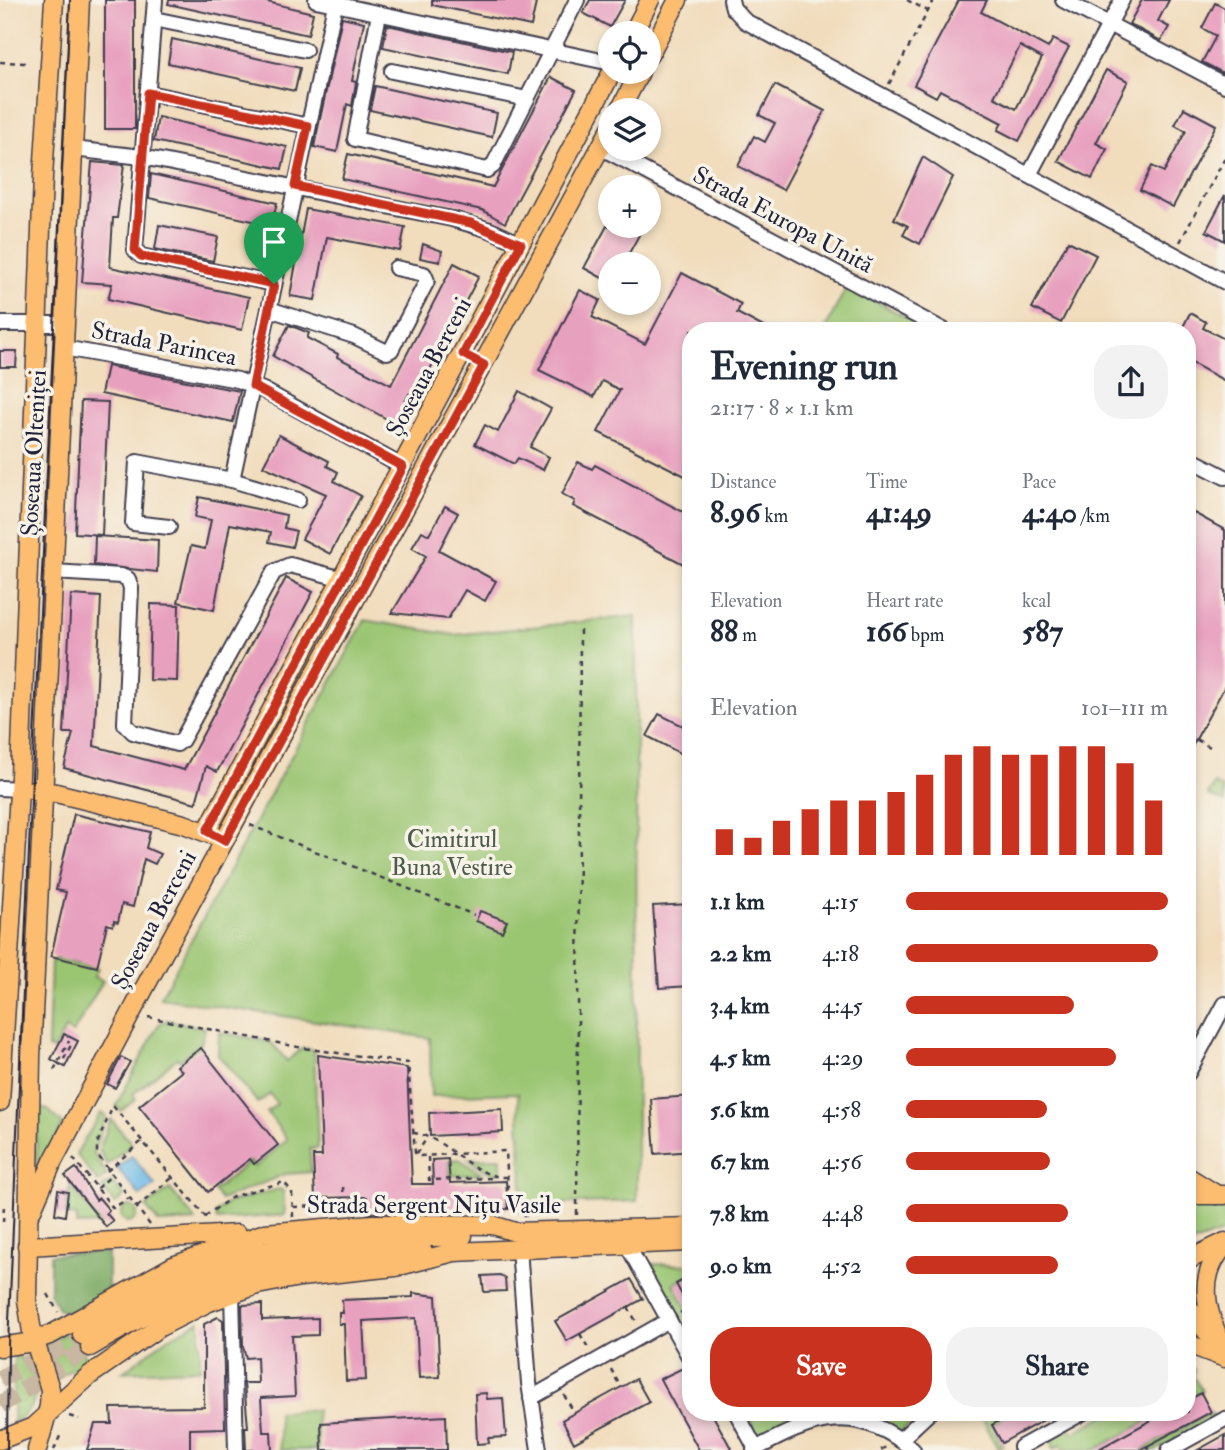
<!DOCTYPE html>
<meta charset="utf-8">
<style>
body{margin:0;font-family:"IM FELL Double Pica",serif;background:#f2f2f3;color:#1f2937;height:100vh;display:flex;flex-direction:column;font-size:26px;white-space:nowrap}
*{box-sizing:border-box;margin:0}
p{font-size:23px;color:#747a83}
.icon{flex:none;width:38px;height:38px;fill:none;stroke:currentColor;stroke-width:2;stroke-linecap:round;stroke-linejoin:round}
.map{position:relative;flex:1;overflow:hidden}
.sheet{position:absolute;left:682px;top:322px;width:514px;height:1099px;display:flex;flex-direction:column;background:#fff;border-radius:28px;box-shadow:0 4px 10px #0003}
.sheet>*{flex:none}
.fabs{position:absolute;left:598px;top:21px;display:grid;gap:14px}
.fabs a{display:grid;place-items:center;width:63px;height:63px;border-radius:50%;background:#fff;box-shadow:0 4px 10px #0003;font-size:35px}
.pin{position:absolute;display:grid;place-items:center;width:60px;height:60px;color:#fff;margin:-72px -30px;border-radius:50% 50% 50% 0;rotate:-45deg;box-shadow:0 0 7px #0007}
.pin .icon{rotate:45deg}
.round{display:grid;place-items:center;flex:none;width:74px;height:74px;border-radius:28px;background:#f2f2f3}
.summary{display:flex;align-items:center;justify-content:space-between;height:119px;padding:0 28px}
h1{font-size:38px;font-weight:700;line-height:52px}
.stats{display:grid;grid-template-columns:repeat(3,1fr);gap:10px;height:119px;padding:7px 28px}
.stats div{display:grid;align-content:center}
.stats b{font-size:30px;font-weight:700}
.stats small{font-size:19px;font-weight:400}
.stats p{font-size:19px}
.chart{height:196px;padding:14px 28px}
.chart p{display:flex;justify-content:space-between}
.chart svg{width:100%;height:126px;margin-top:7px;stroke:#c8321e;stroke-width:6}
.button{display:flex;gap:14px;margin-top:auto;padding:14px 28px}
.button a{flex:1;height:80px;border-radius:28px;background:#c8321e;color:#fff;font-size:28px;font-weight:700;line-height:80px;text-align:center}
.button a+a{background:#f2f2f3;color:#1f2937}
ul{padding:0 28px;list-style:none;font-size:23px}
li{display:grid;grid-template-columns:112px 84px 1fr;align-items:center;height:52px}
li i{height:18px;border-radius:9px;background:#c8321e}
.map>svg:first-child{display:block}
</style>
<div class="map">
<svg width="1225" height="1450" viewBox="0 0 1225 1450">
<rect width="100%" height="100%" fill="#f7f3e8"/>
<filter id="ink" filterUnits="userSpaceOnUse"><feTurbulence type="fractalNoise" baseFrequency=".0143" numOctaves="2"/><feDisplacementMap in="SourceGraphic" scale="14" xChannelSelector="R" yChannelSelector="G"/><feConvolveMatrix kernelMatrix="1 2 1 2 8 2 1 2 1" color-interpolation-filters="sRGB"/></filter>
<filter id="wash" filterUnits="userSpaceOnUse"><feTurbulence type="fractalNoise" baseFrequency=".00686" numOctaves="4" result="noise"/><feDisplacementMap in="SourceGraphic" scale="28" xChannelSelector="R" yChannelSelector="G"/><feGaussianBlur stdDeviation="1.57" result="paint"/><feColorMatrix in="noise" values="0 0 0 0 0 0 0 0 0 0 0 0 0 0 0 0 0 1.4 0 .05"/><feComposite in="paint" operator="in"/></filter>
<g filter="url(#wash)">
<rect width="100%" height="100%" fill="#f1dcbb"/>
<!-- green -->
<g fill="#9ac571" stroke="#5e7456" stroke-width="2">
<polygon points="847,286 932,331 824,331"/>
<polygon points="636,616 637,1201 523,1205 518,1093 431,1096 430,1038 160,998 365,620 454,635"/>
<polygon points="1214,784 1223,788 1225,803 1208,795"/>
<polygon points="55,959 98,969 94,977 103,981 73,1033 65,1029 54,1050 48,1048 51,962"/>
<polygon points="167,1020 205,1028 201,1044 180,1061 177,1058 133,1094 136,1099 121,1111 116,1106 120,1098 159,1024"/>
<polygon points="219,1032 271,1042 287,1061 303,1048 314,1050 318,1148 310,1149 311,1172 285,1174 221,1200 214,1191 250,1161 255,1167 287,1139 267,1112 277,1104 270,1094 258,1103 218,1055"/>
<polygon points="36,1107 48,1110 63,1124 37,1175"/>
<polygon points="101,1113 106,1116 93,1152 107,1175 98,1182 76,1154"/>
<polygon points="111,1119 132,1144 107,1165 99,1150"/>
<polygon points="501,1158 501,1173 491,1173 468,1159"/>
<polygon points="459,1159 483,1174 450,1176 449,1160"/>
<polygon points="111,1181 124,1196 115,1204 102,1188"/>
<polygon points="70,1185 101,1224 77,1225 77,1216 66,1215"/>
<polygon points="170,1189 196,1221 159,1223 146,1207"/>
<polygon points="279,1189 283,1191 285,1215 217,1220 216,1213 228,1203"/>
<circle cx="129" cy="1214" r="8"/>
<polygon points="1188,1208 1225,1208 1225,1232 1188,1245"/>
<polygon points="650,1264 691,1265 691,1274 674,1284 691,1317 691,1338"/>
<polygon points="200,1321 200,1369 123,1372 168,1338"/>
<polygon points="70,1331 87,1360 59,1377 45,1343"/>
<path d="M14 1354C46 1371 43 1406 13 1423Z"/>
<polygon points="1188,1367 1194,1369 1193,1376 1202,1391 1188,1399"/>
<polygon points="316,1410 318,1450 280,1450 278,1412"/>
<path d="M746 1412H909L914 1421 897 1435C831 1414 829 1404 764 1438L759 1437Z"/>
<polygon points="979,1412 1014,1412 992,1424 1003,1445 998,1448"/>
<polygon points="1111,1412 1164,1412 1095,1450 1064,1450 1061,1445 1054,1449 1051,1438 1069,1426 1073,1433"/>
<polygon points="1211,1412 1215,1418 1156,1450 1142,1450"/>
</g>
<!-- forest -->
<polygon fill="#7baa63" stroke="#4e664f" stroke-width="2" points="108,1252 108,1294 72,1314 59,1310 50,1294 50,1255"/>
<!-- water -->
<polygon fill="#6db9e6" stroke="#486e90" stroke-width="2" points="132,1156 155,1185 140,1196 117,1168"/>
<g id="blocks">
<!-- building -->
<g fill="#e8a0bf" fill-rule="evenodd">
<rect x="105" y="0" width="30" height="129"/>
<polygon points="169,0 259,0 313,13 308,35 168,4"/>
<polygon points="432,0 524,0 536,3 531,26 432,5"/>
<polygon points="590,0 625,0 610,27 583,13"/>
<path d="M959 0H987L981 12 1048 48 1053 39 1069 47 1019 141 998 130 1002 123 940 90 936 97 914 85ZM1020 46 1042 58 1016 109 994 97Z"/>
<polygon points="1142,0 1169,0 1158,21 1169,27 1161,41 1129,24"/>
<polygon points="1215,3 1225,8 1225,74 1202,62 1216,36 1202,28"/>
<polygon points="342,17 364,22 352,81 356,82 352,106 347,104 337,152 314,147"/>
<polygon points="387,25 512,52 508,74 383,47"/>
<polygon points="172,39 300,68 295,91 168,63"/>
<polygon points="1106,70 1128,81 1096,143 1107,149 1092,179 1058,161"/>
<polygon points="551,77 576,90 505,223 482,210 342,179 348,154 493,187"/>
<polygon points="775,85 825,111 783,190 738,166 754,136 765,142 775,123 759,115"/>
<polygon points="375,86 497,113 492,137 370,110"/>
<polygon points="1184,108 1216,125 1173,207 1140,190 1152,166 1164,172 1186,131 1175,125"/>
<polygon points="158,117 287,147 282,169 154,141"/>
<polygon points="923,157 953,177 920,244 903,235 908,226 894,219"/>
<polygon points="92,162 124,165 117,218 113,218 110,267 249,297 242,330 108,299 112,284 82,282"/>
<polygon points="151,174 277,203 271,225 149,198"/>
<polygon points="1225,195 1225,241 1206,231"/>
<polygon points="306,209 405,227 400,251 327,237 315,300 290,296"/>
<polygon points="159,225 218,237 213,261 155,249"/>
<polygon points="607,226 644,226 623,264 611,264 611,275 607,273 604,279 584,268"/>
<polygon points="1068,241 1096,255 1061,323 1032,308"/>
<polygon points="423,244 442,251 440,262 420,258"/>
<polygon points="454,263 479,276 415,398 409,394 394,423 273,356 289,325 309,333 307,338 338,354 337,357 391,385"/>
<polygon points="682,273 741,304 737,313 771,331 691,331 691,479 598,432 620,390 602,381 594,397 539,370 580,290 600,300 592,317 645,344"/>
<polygon points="1190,313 1206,322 1203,328 1225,339 1225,381 1188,361 1188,331 1181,331"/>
<polygon points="0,351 17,351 16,367 0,367"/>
<polygon points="107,366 240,391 233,422 101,394"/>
<polygon points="519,391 551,409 530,447 549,457 543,470 518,458 514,464 475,444 485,425 498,432"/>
<polygon points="81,401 108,402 102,535 75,533"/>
<polygon points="279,435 329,461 327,466 338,472 334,481 361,496 330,554 302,539 326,494 263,466"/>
<polygon points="578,462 592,469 595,465 691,516 691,568 573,506 575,501 562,494"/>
<polygon points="199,497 286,515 284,528 296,531 292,547 269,542 271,532 230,524 214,610 178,602 191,546 205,549 211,520 195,517"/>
<polygon points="445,506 458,513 439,550 496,581 485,601 465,590 448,619 392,613 426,556 412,548 422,531 429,535"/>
<polygon points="1194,513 1225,530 1225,686 1188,754 1188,524"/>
<polygon points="95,536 158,540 157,572 94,565"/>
<polygon points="286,578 313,592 217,772 206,766 196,803 64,768 73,733 64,733 71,595 101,597 94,746 184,770"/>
<polygon points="151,604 179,605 177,681 149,680"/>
<polygon points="691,709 691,759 647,736 659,714 683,726"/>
<polygon points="74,814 150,832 146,848 160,854 155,864 144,859 133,907 122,904 118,922 114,921 113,926 107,924 97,967 51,956 66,892 56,890"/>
<polygon points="691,904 691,986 659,988 653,906"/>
<polygon points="480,911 507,921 502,932 476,921"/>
<polygon points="64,1034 78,1041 65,1067 51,1059"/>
<polygon points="201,1048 278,1145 254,1164 250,1159 208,1192 139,1106 182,1071 177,1066"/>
<polygon points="318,1055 407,1068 412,1184 433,1184 432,1160 448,1159 450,1183 506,1181 508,1209 368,1213 367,1197 315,1198 313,1156 322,1156"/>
<polygon points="121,1057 130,1062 115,1088 107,1084"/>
<polygon points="691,1096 691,1151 655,1154 651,1099"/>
<polygon points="502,1109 503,1132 430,1136 429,1113"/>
<polygon points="76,1168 96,1200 99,1198 109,1210 106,1213 113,1221 106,1227 65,1176"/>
<polygon points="58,1190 68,1192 65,1216 55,1214"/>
<polygon points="500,1275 505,1278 506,1291 484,1292 482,1276"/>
<polygon points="691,1276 691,1312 676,1284"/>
<polygon points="631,1279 643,1299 567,1341 555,1321"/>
<polygon points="413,1293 436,1296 440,1377 419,1378 416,1318 363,1321 366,1380 346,1381 344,1324 339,1324 339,1313 343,1313 342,1300 413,1297"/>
<polygon points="262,1304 262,1320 318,1318 318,1335 292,1336 295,1396 261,1398 263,1432 271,1432 272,1450 246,1450 245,1427 248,1427 244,1383 258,1383 257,1357 246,1358 243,1346 242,1305"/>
<polygon points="218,1317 223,1320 225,1428 190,1429 190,1450 87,1450 95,1424 112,1424 111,1408 204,1407 204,1324"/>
<polygon points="685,1367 691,1375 691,1412 711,1412 732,1450 699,1450 660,1379"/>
<polygon points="636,1379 649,1402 574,1443 562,1420"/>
<polygon points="486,1393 487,1399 503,1398 506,1437 488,1438 489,1443 477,1444 475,1394"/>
<polygon points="1201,1393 1211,1412 1140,1450 1097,1450 1166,1412 1188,1412 1188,1400"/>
<polygon points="1015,1412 1058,1412 1002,1443 992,1425"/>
<polygon points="446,1416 447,1450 322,1450 321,1423"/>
<polygon points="1225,1435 1225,1450 1198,1450"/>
</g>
</g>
</g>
<g filter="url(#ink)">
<use href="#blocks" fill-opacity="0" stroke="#413e4e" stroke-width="2"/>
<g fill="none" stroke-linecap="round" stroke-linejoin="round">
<!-- major-tunnel -->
<g stroke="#c8b7a1" stroke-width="18" stroke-dasharray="18 9" stroke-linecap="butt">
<polyline points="0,1379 82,1335"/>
<polyline points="0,1405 90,1347"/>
</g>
<!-- minor casing -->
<g stroke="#413e4e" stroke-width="18">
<g id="minor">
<polyline points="155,0 135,250 141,256 274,284"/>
<polyline points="316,0 611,63"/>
<polyline points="731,0 733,8 745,21 1225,282"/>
<polyline points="1063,0 1225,85"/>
<polyline points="379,14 355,139 487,170 493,166 577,0"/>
<polyline points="154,19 305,50"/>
<polyline points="392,71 527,99"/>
<polyline points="148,93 308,126"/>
<polyline points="600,147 945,331"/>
<polyline points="73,149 142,157 452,219 490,230 521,244"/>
<polyline points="1029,175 1122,0"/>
<polyline points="269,309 354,336 387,352 391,350 427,281 424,274 396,268"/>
<polyline points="0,324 65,324"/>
<polyline points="64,348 238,380 263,390 403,467"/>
<polyline points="1188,458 1225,477"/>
<polyline points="232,480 336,0"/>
<polyline points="169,527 133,523 137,462 232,480 298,500"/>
<polyline points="53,572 121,576 128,579 131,588 125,724 133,732 177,744 182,740 274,572 290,565 343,579"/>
<polyline points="0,788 19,789"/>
<polyline points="1188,1073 1225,1004"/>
<polyline points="626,1243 691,1360"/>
<polyline points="519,1248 529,1383 539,1450"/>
<polyline points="232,1293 236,1450"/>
<polyline points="531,1398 669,1320"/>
<polyline points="736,1412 756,1449"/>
<polyline points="900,1440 930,1412"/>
<polyline points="1021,1447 1084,1412"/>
<path d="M754 1450C812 1418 856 1401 913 1450"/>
<polyline points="1169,1450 1225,1419"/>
</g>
</g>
<!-- major casing -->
<g stroke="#413e4e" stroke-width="21">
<g id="major">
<polyline points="633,33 650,0"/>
<polyline points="649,55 678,0"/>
<polyline points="620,110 640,72"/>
<polyline points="33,790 56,793 184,824 215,836"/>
<polyline points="207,831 612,72"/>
<polyline points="0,1102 20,776 43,177 54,0"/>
<polyline points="1188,1177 1217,1195"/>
<polyline points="1188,1195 1225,1195"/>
<polyline points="31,1212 53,1161 145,987 611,128"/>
<polyline points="27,1246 237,1234"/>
<path d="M1225 1246C1195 1276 1207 1317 1225 1350"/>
<polyline points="1188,1260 1225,1242"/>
<polyline points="1188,1307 1213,1340"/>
<path d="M82 1335C136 1303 190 1271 251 1255 319 1236 393 1239 463 1236"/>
<polyline points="1188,1344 1225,1358"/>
<polyline points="0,1347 27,1343 52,1334 173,1266 265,1233 373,1224 493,1225 515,1232 691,1227"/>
<path d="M90 1347C143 1316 194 1286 254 1270 309 1255 367 1254 424 1253"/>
<polyline points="0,1440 33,1427 90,1375 158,1328 209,1302 257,1285 300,1277 395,1267 454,1252 691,1242"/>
<polyline points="37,1450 49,1406 50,1389 32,1332 27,1300 31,1058 80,0"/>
</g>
</g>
<!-- path -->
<g stroke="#413e4e" stroke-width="2.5" stroke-dasharray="5 5" stroke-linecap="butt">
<polyline points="907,0 928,11"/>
<polyline points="0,62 28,63"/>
<polyline points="889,84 934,0"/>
<polyline points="1180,242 1225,158"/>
<polyline points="1188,735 1210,747"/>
<polyline points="250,825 474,915"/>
<polyline points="148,1017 303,1048 408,1063 415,1153 420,1156 506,1151 509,1210"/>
<polyline points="58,1063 61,1065 72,1043"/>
<polyline points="54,1070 69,1041"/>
<path d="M413 1133C448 1137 472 1179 508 1177"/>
<polyline points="416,1154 427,1138"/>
<polyline points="428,1157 429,1180 493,1178"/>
<polyline points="73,1158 113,1208 129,1198"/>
<polyline points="107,1171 142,1141"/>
<polyline points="343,1187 344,1205"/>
<polyline points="97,1188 110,1177"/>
<polyline points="137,1207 172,1178"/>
<polyline points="294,1207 367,1204"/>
<polyline points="514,1210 527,1216"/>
<polyline points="577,1215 580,627"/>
<polyline points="205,1216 234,1196 284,1182 292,1192 293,1217"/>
<polyline points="3,1222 4,1205"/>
<polyline points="150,1225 97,1154 97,1144 113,1106 209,1221"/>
<polyline points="48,1294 58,1312"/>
<polyline points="628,1307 637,1323"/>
<polyline points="680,1313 689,1308"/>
<polyline points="580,1334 589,1349"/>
<polyline points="611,1369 621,1388"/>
<polyline points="564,1395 575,1414"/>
<polyline points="69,1416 79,1419"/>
<polyline points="1147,1446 1150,1450"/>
<polyline points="54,1450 60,1436"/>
<polyline points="881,1450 887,1446"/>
</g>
<!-- minor -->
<use href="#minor" stroke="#fff" stroke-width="14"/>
<!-- major -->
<use href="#major" stroke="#fcbd6f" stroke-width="18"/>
<!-- tram -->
<polyline stroke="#22223b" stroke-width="2" points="7,1450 8,1345 32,778 70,0"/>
</g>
</g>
<g fill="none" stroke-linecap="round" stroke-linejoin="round" filter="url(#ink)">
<!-- route casing -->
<g stroke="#fff" stroke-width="14">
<polygon id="route" points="148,93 308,126 295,186 471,223 521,244 463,354 484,365 225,841 207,831 403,467 253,386 274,284 141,256 135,250"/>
</g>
<!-- route -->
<use href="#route" stroke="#c8321e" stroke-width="9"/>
</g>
<g text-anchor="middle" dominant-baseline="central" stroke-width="7" stroke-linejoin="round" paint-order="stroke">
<!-- street labels -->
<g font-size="24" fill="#22223b" stroke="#f7f3e8">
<text transform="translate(783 220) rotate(28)">Strada Europa Unită</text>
<text transform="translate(164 344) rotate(11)">Strada Parincea</text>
<text transform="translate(429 367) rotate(-62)">Șoseaua Berceni</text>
<text transform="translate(34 453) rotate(-87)">Șoseaua Olteniței</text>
<text transform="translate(154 920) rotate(-62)">Șoseaua Berceni</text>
<text x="434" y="1205">Strada Sergent Nițu Vasile</text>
</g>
<!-- park labels -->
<g font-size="24" fill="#4c5b4e" stroke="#f7f3e8">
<text x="452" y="839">Cimitirul<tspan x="452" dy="28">Buna Vestire</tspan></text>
</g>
</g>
</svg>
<div class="fabs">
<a><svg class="icon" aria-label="locate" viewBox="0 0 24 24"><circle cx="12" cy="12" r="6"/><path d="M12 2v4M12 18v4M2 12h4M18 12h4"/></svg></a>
<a><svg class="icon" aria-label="layers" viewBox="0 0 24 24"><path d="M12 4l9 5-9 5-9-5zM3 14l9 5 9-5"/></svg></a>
<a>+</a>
<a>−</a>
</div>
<div class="pin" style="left:274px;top:284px;background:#1e9e55"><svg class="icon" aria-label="arrive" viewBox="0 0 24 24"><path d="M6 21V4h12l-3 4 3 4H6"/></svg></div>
<section class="sheet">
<div class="summary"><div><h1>Evening run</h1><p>21:17 · 8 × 1.1 km</p></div><a class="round"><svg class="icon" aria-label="share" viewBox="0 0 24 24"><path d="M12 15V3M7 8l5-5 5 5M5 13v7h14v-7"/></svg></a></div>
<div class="stats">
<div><p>Distance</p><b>8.96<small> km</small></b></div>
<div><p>Time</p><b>41:49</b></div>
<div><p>Pace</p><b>4:40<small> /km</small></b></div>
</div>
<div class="stats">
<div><p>Elevation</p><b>88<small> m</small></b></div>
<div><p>Heart rate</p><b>166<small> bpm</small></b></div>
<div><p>kcal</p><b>587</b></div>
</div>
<div class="chart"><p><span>Elevation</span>101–111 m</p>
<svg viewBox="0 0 160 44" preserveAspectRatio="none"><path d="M5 44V35M15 44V38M25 44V32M35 44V28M45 44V25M55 44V25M65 44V22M75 44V16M85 44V9M95 44V6M105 44V9M115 44V9M125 44V6M135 44V6M145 44V12M155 44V25"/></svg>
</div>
<ul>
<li><b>1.1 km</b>4:15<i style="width:100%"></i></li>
<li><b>2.2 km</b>4:18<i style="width:96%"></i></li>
<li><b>3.4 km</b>4:45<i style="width:64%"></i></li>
<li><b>4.5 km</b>4:29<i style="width:80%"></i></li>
<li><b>5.6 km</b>4:58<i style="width:54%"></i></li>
<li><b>6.7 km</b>4:56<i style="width:55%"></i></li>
<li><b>7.8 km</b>4:48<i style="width:62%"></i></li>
<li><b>9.0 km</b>4:52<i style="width:58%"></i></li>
</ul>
<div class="button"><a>Save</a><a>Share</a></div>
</section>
</div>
